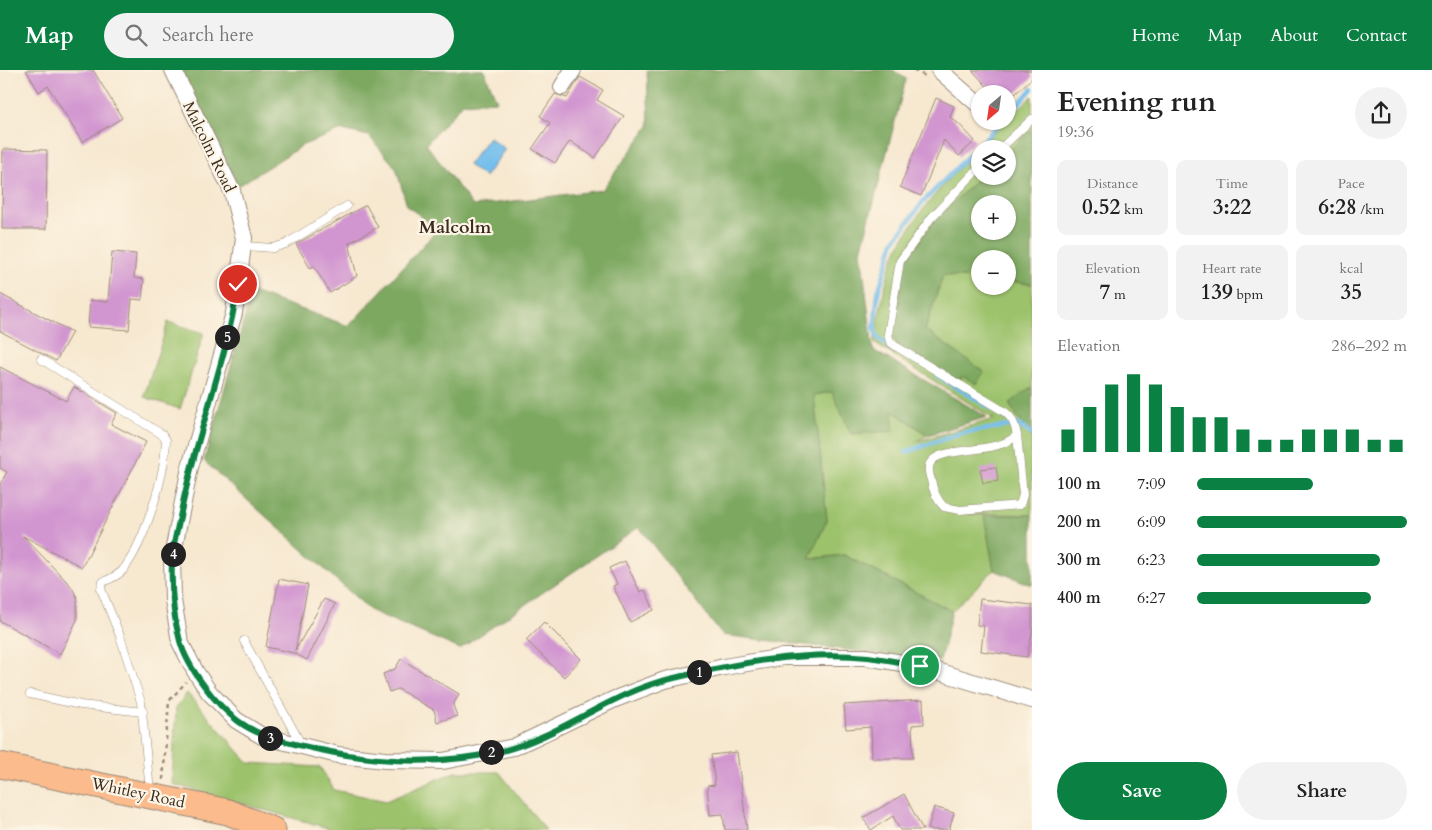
<!DOCTYPE html>
<meta charset="utf-8">
<style>
body{margin:0;font-family:Cardo,serif;background:#f2f2f2;color:#222;height:100vh;display:flex;flex-direction:column;font-size:19px;white-space:nowrap}
*{box-sizing:border-box;margin:0}
p{font-size:16px;color:#767676}
.icon{flex:none;width:28px;height:28px;fill:none;stroke:currentColor;stroke-width:2;stroke-linecap:round;stroke-linejoin:round}
.map{position:relative;flex:1;overflow:hidden}
.side{display:flex;flex-direction:column;background:#fff;width:400px}
.side>*{flex:none}
.needle{width:32px;rotate:209deg}
.fabs{position:absolute;left:971px;top:15px;display:grid;gap:10px}
.fabs a{display:grid;place-items:center;width:45px;height:45px;border-radius:50%;background:#fff;box-shadow:0 1px 4px #0004;font-size:25px}
.pin{position:absolute;display:grid;place-items:center;width:42px;height:42px;color:#fff;margin:-21px;border:2px solid #fff;border-radius:50%;box-shadow:0 1px 5px #0007}
.km{position:absolute;width:25px;height:25px;margin:-12px;border-radius:50%;background:#222;color:#fff;font-size:14px;line-height:25px;text-align:center}
.round{display:grid;place-items:center;flex:none;width:52px;height:52px;border-radius:26px;background:#f2f2f2}
.head{display:flex;align-items:center;justify-content:space-between;height:85px;padding:0 25px}
h1{font-size:28px;font-weight:700;line-height:38px}
.stats{display:grid;grid-template-columns:repeat(3,1fr);gap:8px;height:85px;padding:5px 25px}
.stats div{display:grid;align-content:center;border-radius:10px;background:#f2f2f2;text-align:center}
.stats b{font-size:21px;font-weight:700}
.stats small{font-size:14px;font-weight:400}
.stats p{font-size:14px}
.chart{height:140px;padding:10px 25px}
.chart p{display:flex;justify-content:space-between}
.chart svg{width:100%;height:90px;margin-top:5px;stroke:#0b8043;stroke-width:6}
.action{display:flex;gap:10px;margin-top:auto;padding:10px 25px}
.action a{flex:1;height:58px;border-radius:30px;background:#0b8043;color:#fff;font-size:20px;font-weight:700;line-height:58px;text-align:center}
.action a+a{background:#f2f2f2;color:#222}
ul{padding:0 25px;list-style:none;font-size:16px}
li{display:grid;grid-template-columns:80px 60px 1fr;align-items:center;height:38px}
li i{height:12px;border-radius:6px;background:#0b8043}
header{display:flex;align-items:center;gap:30px;box-sizing:border-box;height:70px;padding:0 25px;background:#0b8043;color:#fff}
header strong{font-size:24px}
nav{display:flex;gap:28px;margin-inline-start:auto;font-size:18px}
.search{width:350px;height:45px;background:#f2f2f2;display:flex;align-items:center;gap:12px;box-sizing:border-box;padding:0 18px;border-radius:28px;color:#767676;font-size:19px}
main{display:flex;flex:1;min-height:0}
.map>svg:first-child{display:block}
</style>
<header>
<strong>Map</strong>
<div class="search"><svg class="icon" aria-label="search" viewBox="0 0 24 24"><circle cx="10" cy="10" r="6"/><path d="M15 15l6 6"/></svg>Search here</div>
<nav><a>Home</a><a>Map</a><a>About</a><a>Contact</a></nav>
</header>
<main>
<div class="map">
<svg width="1032" height="760" viewBox="0 0 1032 760">
<rect width="100%" height="100%" fill="#fcf5e5"/>
<filter id="ink" filterUnits="userSpaceOnUse"><feTurbulence type="fractalNoise" baseFrequency=".02" numOctaves="2"/><feDisplacementMap in="SourceGraphic" scale="10" xChannelSelector="R" yChannelSelector="G"/><feConvolveMatrix kernelMatrix="1 2 1 2 8 2 1 2 1" color-interpolation-filters="sRGB"/></filter>
<filter id="wash" filterUnits="userSpaceOnUse"><feTurbulence type="fractalNoise" baseFrequency=".0096" numOctaves="4" result="noise"/><feDisplacementMap in="SourceGraphic" scale="20" xChannelSelector="R" yChannelSelector="G"/><feGaussianBlur stdDeviation="1.12" result="paint"/><feColorMatrix in="noise" values="0 0 0 0 0 0 0 0 0 0 0 0 0 0 0 0 0 1.4 0 .05"/><feComposite in="paint" operator="in"/></filter>
<g filter="url(#wash)">
<rect width="100%" height="100%" fill="#f7e8d0"/>
<!-- green -->
<g fill="#9cc26c" stroke="#6c7645">
<path d="M1032 26V59L1008 82V79H980L981 106 961 125 892 264 960 311 962 306 983 302 925 260 943 205 980 209V216H1008V211L1032 214V319L1030 318 1010 335 1032 368V445L954 443 984 445 994 500 952 541 844 485 809 489 827 450 813 325 832 322 893 341 928 365 915 372 994 349 874 273C879 247 883 220 891 195 910 138 990 67 1032 26Z"/>
<polygon points="168,252 204,263 180,339 144,327"/>
<polygon points="187,623 249,693 320,697 334,720 386,731 455,702 499,702 546,760 335,760 172,714 176,638"/>
</g>
<!-- forest -->
<g fill="#7da860" stroke="#5c693f" fill-rule="evenodd">
<polygon points="181,0 484,0 497,31 463,33 426,74 473,136 602,120 649,56 647,0 893,0 906,9 861,181 873,280 987,347 928,365 893,341 893,361 851,364 832,322 814,325 827,450 809,489 844,485 952,541 940,591 722,565 639,457 460,579 371,541 204,391 252,222 349,256 438,159 407,136 396,98 369,66 342,60 303,75 238,116"/>
<path d="M1032 59V214L1008 211V189H980V209L943 205 925 260 984 302 976 314 962 306 959 311 897 274 892 264 905 192 935 150 981 106H1008V82ZM980 134H1008V161H980Z"/>
<polygon points="1030,318 1032,319 1032,368 1009,334"/>
<polygon points="984,445 1032,445 1032,515 994,500"/>
</g>
<!-- water -->
<polygon fill="#73beec" stroke="#577485" points="489,67 505,79 485,107 468,95"/>
<g fill="none" stroke-linecap="round" stroke-linejoin="round">
<!-- stream -->
<g stroke="#73beec" stroke-width="4.5">
<polyline points="1008,45 1032,19"/>
<polyline points="893,279 878,268 874,259 878,223 894,171 922,133 1002,51"/>
<polyline points="936,305 1009,349"/>
<polyline points="1015,353 1032,364"/>
<polyline points="906,382 961,363 1016,355"/>
</g>
</g>
<g id="blocks">
<!-- building -->
<g fill="#d195d0">
<polygon points="26,0 93,0 122,48 82,72 48,16 39,22"/>
<polygon points="972,0 1032,0 1032,8 1015,24 994,24"/>
<polygon points="580,7 603,20 597,30 624,46 595,88 570,71 555,93 532,79 550,53 540,46 555,24 567,28"/>
<polygon points="936,28 954,36 950,47 959,54 975,71 959,86 944,70 921,126 900,117"/>
<polygon points="3,79 47,80 46,159 2,159"/>
<polygon points="366,135 378,157 349,173 357,206 330,223 314,196 310,198 296,174"/>
<polygon points="112,182 136,184 134,208 144,209 142,230 132,229 129,260 88,257 90,230 108,232"/>
<polygon points="0,224 72,262 56,291 0,261"/>
<polygon points="0,297 66,331 74,317 117,343 111,354 146,372 82,497 23,466 71,516 77,527 77,550 60,584 0,551 0,414 7,402 0,398"/>
<polygon points="996,397 998,411 983,413 980,399"/>
<polygon points="625,491 640,522 645,520 654,540 630,552 613,516 617,514 609,498"/>
<polygon points="279,509 308,515 295,581 324,529 335,534 307,590 294,583 266,577"/>
<polygon points="980,529 1032,535 1032,562 1027,587 981,581 984,556 977,555"/>
<polygon points="544,552 581,589 564,607 526,570"/>
<polygon points="401,589 459,624 453,635 457,646 437,652 434,640 398,619 389,622 383,604 395,599"/>
<polygon points="923,630 924,654 912,655 913,688 872,688 871,657 846,659 844,635"/>
<polygon points="737,682 747,760 725,760 723,744 710,745 707,716 715,715 711,685"/>
<polygon points="904,724 923,760 900,760 893,746 871,760 863,748"/>
<polygon points="934,737 954,743 949,760 928,760"/>
</g>
</g>
</g>
<g filter="url(#ink)">
<use href="#blocks" fill-opacity="0" stroke="#998977" stroke-width="1"/>
<g fill="none" stroke-linecap="round" stroke-linejoin="round">
<!-- service casing -->
<g stroke="#998977" stroke-width="9">
<g id="service">
<polyline points="1000,79 1032,49"/>
<path d="M980 97 931 148 900 191 888 264 890 272 897 277 1005 342C1013 348 1015 356 1017 365L1023 425 1020 435 960 440 944 437C936 429 933 421 931 410 929 404 927 397 931 392 941 376 998 385 1017 365"/>
<polyline points="243,176 273,178 286,174 347,136"/>
<path d="M41 289 163 365 166 370C165 406 145 472 123 500 118 506 110 509 103 512L101 519 120 566 141 632 150 721"/>
<polyline points="244,571 301,674"/>
<polyline points="30,624 81,635 143,642"/>
</g>
</g>
<!-- minor casing -->
<g stroke="#998977" stroke-width="18">
<g id="minor">
<polyline points="173,0 232,121 244,168 234,243 190,397 172,487 173,530 180,572 195,601 209,622 236,650 262,666 338,685 385,690 443,691 514,677 615,629 665,610 724,597 783,587 866,587 920,596 1032,630"/>
<polyline points="939,0 980,36"/>
<polyline points="562,17 573,0"/>
</g>
</g>
<!-- primary casing -->
<g stroke="#998977" stroke-width="27">
<polyline id="primary" points="0,695 228,742 273,760"/>
</g>
<!-- path -->
<g stroke="#998977" stroke-width="2.5" stroke-dasharray="4 4" stroke-linecap="butt">
<polyline points="914,0 925,6"/>
<polyline points="163,710 169,631 186,612"/>
</g>
<!-- service -->
<use href="#service" stroke="#fff" stroke-width="8"/>
<!-- minor -->
<use href="#minor" stroke="#fff" stroke-width="16"/>
<!-- primary -->
<use href="#primary" stroke="#fbbb8c" stroke-width="25"/>
</g>
</g>
<g fill="none" stroke-linecap="round" stroke-linejoin="round" filter="url(#ink)">
<!-- route casing -->
<g stroke="#fff" stroke-width="10">
<path id="route" d="M238 214C227 291 196 365 181 442 178 457 173 473 172 489 171 514 173 546 180 571 187 597 216 635 238 651 258 666 279 670 303 676 368 692 436 697 502 681 561 666 610 623 670 609 733 594 803 580 868 587 886 589 903 593 920 596"/>
</g>
<!-- route -->
<use href="#route" stroke="#0b8043" stroke-width="6"/>
</g>
<g text-anchor="middle" dominant-baseline="central" stroke-width="4.5" stroke-linejoin="round" paint-order="stroke">
<!-- street labels -->
<g font-size="16" fill="#3b2a1e" stroke="#fcf5e5">
<text transform="translate(209 77) rotate(64)">Malcolm Road</text>
<text transform="translate(138 723) rotate(12)">Whitley Road</text>
</g>
<!-- neighbourhood labels -->
<g font-size="18" font-weight="bold" fill="#3b2a1e" stroke="#fcf5e5">
<text x="455" y="157">Malcolm</text>
</g>
</g>
</svg>
<div class="fabs">
<a><svg class="needle" viewBox="-14 -14 28 28"><path d="M0-13l5 13h-10z" fill="#e53935"/><path d="M0 13l5-13h-10z" fill="#767676"/></svg></a>
<a><svg class="icon" aria-label="layers" viewBox="0 0 24 24"><path d="M12 4l9 5-9 5-9-5zM3 14l9 5 9-5"/></svg></a>
<a>+</a>
<a>−</a>
</div>
<div class="pin" style="left:920px;top:596px;background:#1e9e55"><svg class="icon" aria-label="arrive" viewBox="0 0 24 24"><path d="M6 21V4h12l-3 4 3 4H6"/></svg></div>
<div class="pin" style="left:238px;top:214px;background:#d93025"><svg class="icon" aria-label="check" viewBox="0 0 24 24"><path d="M5 12l5 5 9-10"/></svg></div>
<b class="km" style="left:699px;top:602px">1</b>
<b class="km" style="left:491px;top:682px">2</b>
<b class="km" style="left:270px;top:668px">3</b>
<b class="km" style="left:173px;top:484px">4</b>
<b class="km" style="left:227px;top:267px">5</b>
</div>
<section class="side">
<div class="head"><div><h1>Evening run</h1><p>19:36</p></div><a class="round"><svg class="icon" aria-label="share" viewBox="0 0 24 24"><path d="M12 15V3M7 8l5-5 5 5M5 13v7h14v-7"/></svg></a></div>
<div class="stats">
<div><p>Distance</p><b>0.52<small> km</small></b></div>
<div><p>Time</p><b>3:22</b></div>
<div><p>Pace</p><b>6:28<small> /km</small></b></div>
</div>
<div class="stats">
<div><p>Elevation</p><b>7<small> m</small></b></div>
<div><p>Heart rate</p><b>139<small> bpm</small></b></div>
<div><p>kcal</p><b>35</b></div>
</div>
<div class="chart"><p><span>Elevation</span>286–292 m</p>
<svg viewBox="0 0 160 44" preserveAspectRatio="none"><path d="M5 44V33M15 44V22M25 44V11M35 44V6M45 44V11M55 44V22M65 44V27M75 44V27M85 44V33M95 44V38M105 44V38M115 44V33M125 44V33M135 44V33M145 44V38M155 44V38"/></svg>
</div>
<ul>
<li><b>100 m</b>7:09<i style="width:55%"></i></li>
<li><b>200 m</b>6:09<i style="width:100%"></i></li>
<li><b>300 m</b>6:23<i style="width:87%"></i></li>
<li><b>400 m</b>6:27<i style="width:83%"></i></li>
</ul>
<div class="action"><a>Save</a><a>Share</a></div>
</section>
</main>
